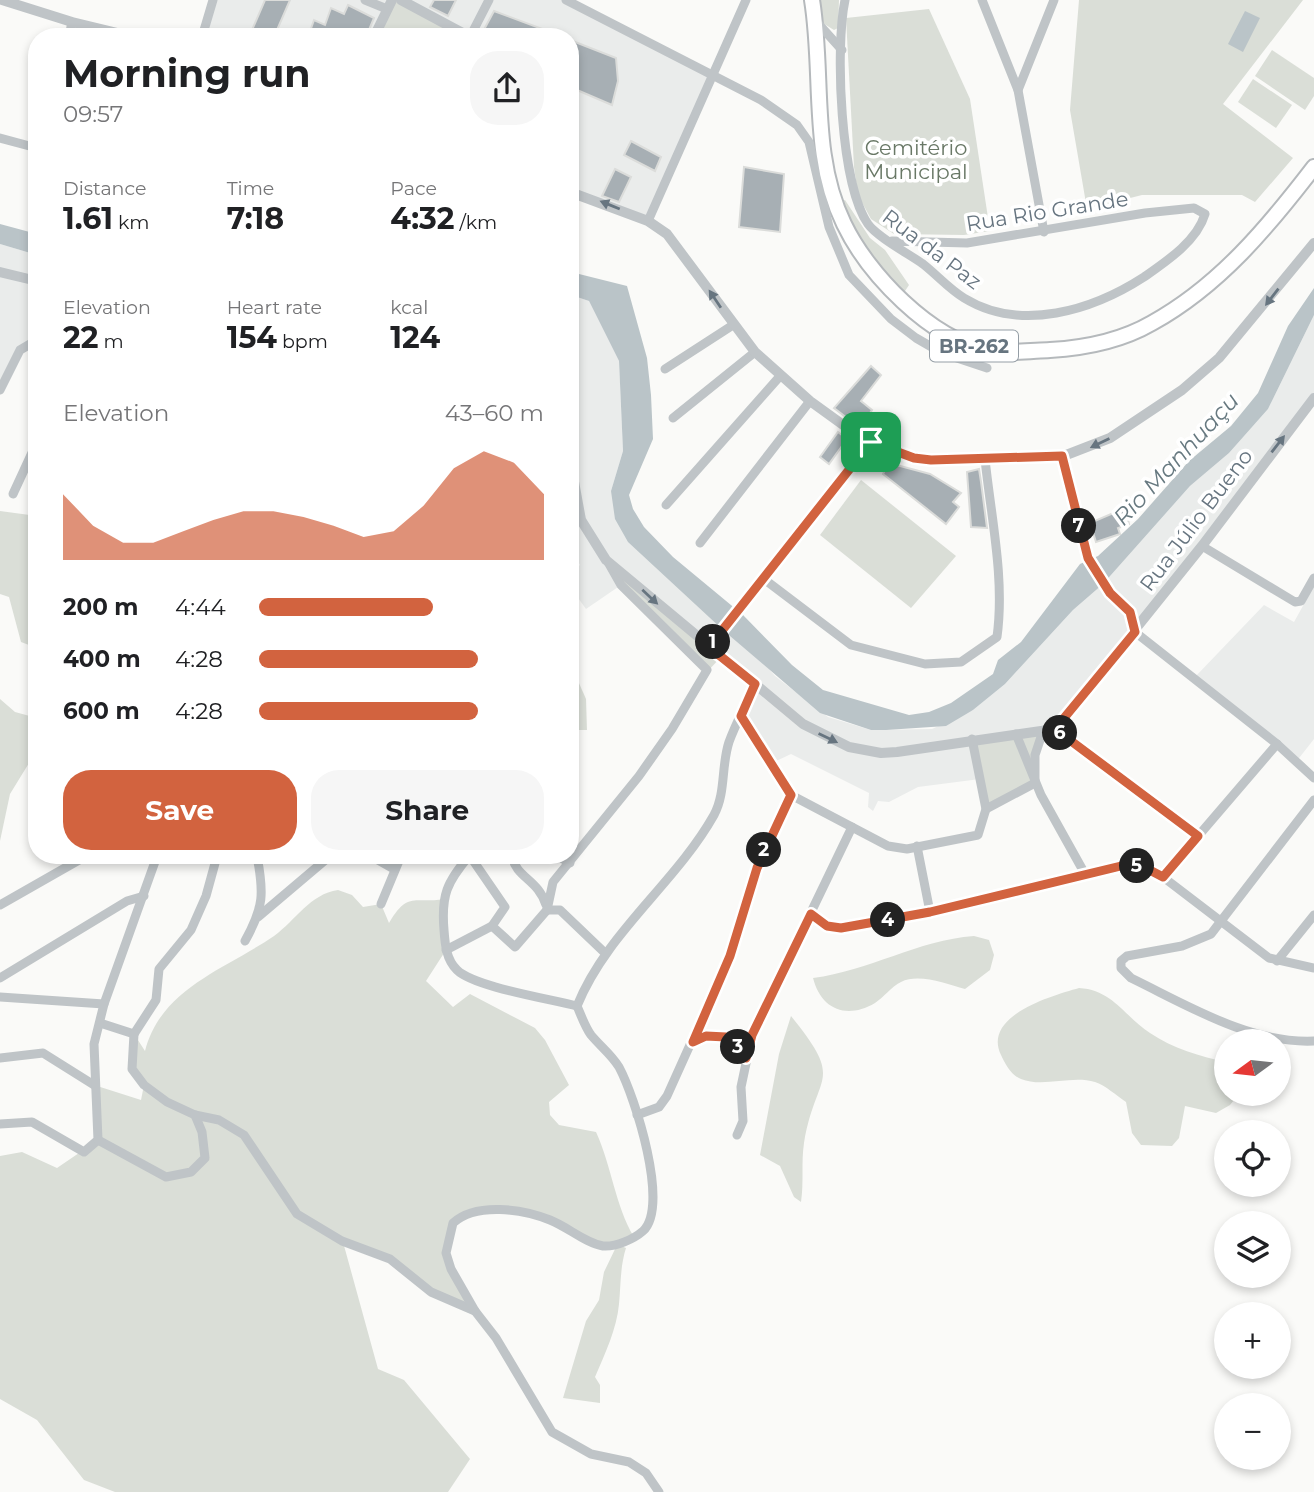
<!DOCTYPE html>
<meta charset="utf-8">
<style>
body{margin:0;font-family:Montserrat,sans-serif;background:#f6f6f6;color:#202124;height:100vh;display:flex;flex-direction:column;font-size:26px;white-space:nowrap}
*{box-sizing:border-box;margin:0}
p{font-size:23px;color:#757577}
.icon{flex:none;width:38px;height:38px;fill:none;stroke:currentColor;stroke-width:2;stroke-linecap:round;stroke-linejoin:round}
.map{position:relative;flex:1;overflow:hidden}
.panel{position:absolute;left:28px;top:28px;width:551px;height:836px;display:flex;flex-direction:column;background:#fff;border-radius:28px;box-shadow:0 4px 10px #0003}
.panel>*{flex:none}
.needle{width:46px;rotate:255deg}
.buttons{position:absolute;left:1214px;top:1029px;display:grid;gap:14px}
.buttons a{display:grid;place-items:center;width:77px;height:77px;border-radius:50%;background:#fff;box-shadow:0 4px 10px #0003;font-size:35px}
.pin{position:absolute;display:grid;place-items:center;width:60px;height:60px;color:#fff;margin:-30px;border-radius:14px;box-shadow:0 4px 10px #0006}
.km{position:absolute;width:35px;height:35px;margin:-18px;border-radius:50%;background:#222;color:#fff;font-size:19px;line-height:35px;text-align:center}
.round{display:grid;place-items:center;flex:none;width:74px;height:74px;border-radius:28px;background:#f6f6f6}
.summary{display:flex;align-items:center;justify-content:space-between;height:119px;padding:0 35px}
h1{font-size:38px;font-weight:700;line-height:52px}
.figures{display:grid;grid-template-columns:repeat(3,1fr);gap:10px;height:119px;padding:7px 35px}
.figures div{display:grid;align-content:center}
.figures b{font-size:30px;font-weight:700}
.figures small{font-size:19px;font-weight:400}
.figures p{font-size:19px}
.chart{height:196px;padding:14px 35px}
.chart p{display:flex;justify-content:space-between}
.chart svg{width:100%;height:126px;margin-top:7px;fill:#d2633f;opacity:.7}
.action{display:flex;gap:14px;margin-top:auto;padding:14px 35px}
.action a{flex:1;height:80px;border-radius:28px;background:#d2633f;color:#fff;font-size:28px;font-weight:700;line-height:80px;text-align:center}
.action a+a{background:#f6f6f6;color:#202124}
ul{padding:0 35px;list-style:none;font-size:23px}
li{display:grid;grid-template-columns:112px 84px 1fr;align-items:center;height:52px}
li i{height:18px;border-radius:9px;background:#d2633f}
.map>svg:first-child{display:block}
</style>
<div class="map">
<svg width="1314" height="1492" viewBox="0 0 1314 1492">
<rect width="100%" height="100%" fill="#fafaf8"/>
<!-- built -->
<g fill="#eaeceb">
<polygon points="213,0 566,0 713,77 648,221 571,192 570,37 203,37"/>
<polygon points="0,244 37,255 37,340 27,344 0,390"/>
<polygon points="571,295 589,301 619,361 623,451 611,491 775,676 828,717 871,730 932,729 973,710 1005,684 1073,610 1103,584 1190,486 1229,453 1268,409 1314,315 1314,398 1073,710 980,779 918,787 889,802 878,801 873,811 868,807 869,793 791,754 772,763 741,716 754,683 621,585 586,609 571,588 571,572 580,565 571,550"/>
<polygon points="1314,586 1314,739 1296,762 1195,677 1264,605 1294,622"/>
</g>
<!-- green -->
<g fill="#daded7">
<polygon points="393,0 463,37 374,37"/>
<polygon points="820,0 839,0 838,28 834,30 821,22"/>
<polygon points="1079,0 1303,0 1223,104 1293,158 1255,202 1242,195 1142,195 1087,209 1070,110"/>
<polygon points="929,9 970,99 990,231 964,235 894,234 871,219 858,195 854,167 846,18"/>
<polygon points="1272,50 1314,78 1314,96 1305,110 1255,76"/>
<polygon points="1253,79 1292,105 1276,128 1238,102"/>
<path d="M845 200 870 238 885 250 909 285 905 291H900C874 264 855 236 841 201Z"/>
<polygon points="861,480 956,556 911,608 820,535"/>
<polygon points="0,511 37,516 37,648 21,642 9,597 0,594"/>
<polygon points="622,571 721,657 706,673 621,585"/>
<polygon points="571,665 586,699 587,730 577,730 571,726"/>
<polygon points="0,699 15,712 37,718 37,750 10,794 0,841"/>
<polygon points="1043,731 1035,755 1035,783 986,809 972,739"/>
<path d="M338 890 352 895 363 907 381 904 389 923C408 891 414 904 444 899L446 950 426 981 453 1007 470 994 535 1028 545 1040 569 1085 549 1102 550 1115 559 1125 596 1132C612 1167 615 1205 634 1237L619 1245 626 1248C620 1267 621 1284 619 1304 617 1328 605 1354 595 1377L600 1385V1403L563 1398 586 1321 599 1300 604 1272 617 1245C592 1247 575 1228 552 1221 523 1211 489 1210 460 1216L446 1253 475 1311 431 1292 390 1259 343 1242 378 1369 404 1380 470 1459 448 1492H115L84 1480 37 1420 0 1399V1156L22 1152 57 1168 98 1140 94 1085 141 1100 144 1085 132 1069 134 1034 145 1051C161 988 226 969 274 936 296 920 310 894 338 890Z"/>
<path d="M974 936 989 940 994 955 990 970 965 989C946 984 919 973 901 982 891 987 884 997 875 1003 846 1020 821 1009 813 978 869 971 918 940 974 936Z"/>
<path d="M1079 988C1113 990 1124 1016 1150 1033 1172 1048 1201 1057 1227 1062V1094H1239L1230 1105 1216 1113 1185 1106 1179 1138 1172 1146 1141 1145 1132 1133 1126 1102C1117 1096 1105 1085 1095 1082 1071 1075 1043 1088 1021 1079 1012 1076 1005 1064 1001 1055 982 1016 1051 996 1079 988Z"/>
<path d="M791 1016C846 1084 816 1071 804 1143 801 1163 804 1182 801 1202L794 1197 780 1166 760 1155 779 1054Z"/>
</g>
<!-- water -->
<g fill="#bac4c8">
<polygon points="1245,11 1260,18 1243,52 1228,44"/>
<polygon points="0,224 37,234 37,255 0,244"/>
<polygon points="571,272 627,286 647,358 651,395 653,439 629,495 633,509 644,527 673,557 743,615 792,665 823,690 909,715 929,712 951,703 993,674 998,660 1021,642 1080,564 1098,556 1138,519 1189,461 1231,426 1258,393 1288,326 1314,288 1314,315 1268,409 1229,453 1190,486 1103,584 1073,610 1005,684 973,710 946,726 886,730 871,730 820,713 723,630 628,542 615,519 611,491 623,451 619,361 589,301 571,295"/>
</g>
<!-- building -->
<g fill="#a7afb4" stroke="#dbdcda" stroke-width="2">
<polygon points="265,0 290,0 274,37 249,37"/>
<polygon points="434,0 456,0 448,16 430,7"/>
<polygon points="348,5 374,18 366,37 349,37 341,33 339,37 308,37 314,20 325,25 331,8 344,14"/>
<polygon points="494,11 561,36 561,37 480,37"/>
<polygon points="570,40 616,58 618,81 612,105 570,87"/>
<polygon points="631,141 661,157 655,171 624,155"/>
<polygon points="744,167 784,174 780,232 739,227"/>
<polygon points="615,169 631,177 619,202 602,196"/>
<polygon points="871,366 881,375 861,401 872,410 860,428 834,408"/>
<polygon points="838,432 847,439 829,464 820,457"/>
<polygon points="889,463 930,474 961,493 953,502 959,507 946,524 883,474"/>
<polygon points="979,469 981,482 987,528 971,527 967,472"/>
<polygon points="1125,508 1129,524 1118,528 1120,534 1096,542 1090,523"/>
</g>
<g fill="none" stroke-linecap="round" stroke-linejoin="round">
<!-- trunk casing -->
<g stroke="#b5b9bc" stroke-width="18">
<path id="trunk" d="M812 0C824 73 810 155 844 224 868 274 930 339 987 350 1007 354 1029 351 1050 350 1085 348 1121 341 1152 323 1219 286 1268 227 1314 167"/>
</g>
<!-- minor -->
<g stroke="#bfc4c7" stroke-width="9">
<polyline points="365,0 387,9"/>
<polyline points="566,0 761,100 797,125 809,142 829,227 849,275 891,319 916,338 942,353 987,368"/>
<path d="M845 0C835 47 840 184 868 224 877 237 909 254 923 264 937 275 949 289 964 298 1021 333 1093 310 1144 277 1167 261 1197 241 1205 214L1194 208 1145 213 967 243 892 241"/>
<polyline points="982,0 1018,90 1044,232"/>
<polyline points="815,20 842,50"/>
<polyline points="471,35 489,0"/>
<polyline points="69,37 72,22"/>
<polyline points="202,37 213,0"/>
<polyline points="1018,90 1054,0"/>
<polyline points="0,138 37,148"/>
<polyline points="648,221 746,0"/>
<polyline points="665,369 733,325"/>
<polyline points="0,390 20,350 37,340"/>
<polyline points="673,418 755,352"/>
<polyline points="1062,456 1088,558 1110,593 1130,612 1135,632 1277,744 1314,778"/>
<polyline points="13,494 37,442"/>
<polyline points="666,505 781,375"/>
<polyline points="700,543 810,401"/>
<polyline points="1202,546 1295,602 1301,601 1314,578"/>
<path d="M764 579 851 645 925 664 961 662 997 637C1005 579 991 517 985 459"/>
<polyline points="710,647 871,442"/>
<polyline points="741,716 791,795 888,846 907,849 978,835 986,809 972,739"/>
<polyline points="1055,729 1198,837"/>
<polyline points="1016,734 1041,795 1085,874"/>
<path d="M1314 800 1211 934 1182 946 1127 956 1121 961V968L1131 978C1187 1005 1250 1044 1314 1041"/>
<polyline points="986,809 1035,783 1035,755 1043,731"/>
<polyline points="917,846 930,912"/>
<polyline points="371,856 394,869"/>
<path d="M469 856C447 882 441 895 444 930 445 944 446 959 457 970 474 987 551 999 577 1006"/>
<polyline points="470,856 505,907 492,926 515,947 547,910"/>
<path d="M512 856C516 878 538 879 546 905"/>
<polyline points="558,856 570,863"/>
<polyline points="1163,877 1277,744"/>
<polyline points="381,904 401,856"/>
<polyline points="0,905 86,856"/>
<polyline points="547,910 553,882 639,776 672,729 707,670 621,585 608,562"/>
<polyline points="547,910 560,910 605,953"/>
<polyline points="811,914 827,926 841,928 930,912 1121,866 1142,866 1163,877 1269,958 1314,968"/>
<polyline points="258,917 330,856"/>
<path d="M245 941C264 907 264 893 257 856"/>
<polyline points="446,950 492,926"/>
<polyline points="1277,961 1314,915"/>
<polyline points="0,978 127,901 144,896"/>
<polyline points="0,997 104,1004"/>
<polyline points="100,1023 134,1034 156,1000 159,969 191,930 206,896 217,856"/>
<polyline points="134,1034 132,1069 144,1085 167,1102 195,1115 219,1120 244,1135 297,1214 342,1241 390,1259 431,1292 475,1311"/>
<polyline points="693,1042 706,1036 726,1037 746,1058"/>
<polyline points="0,1058 43,1053 94,1085"/>
<polyline points="637,1115 659,1107 667,1096 730,956 757,868 791,795"/>
<polyline points="0,1124 32,1122 84,1152 98,1140 94,1044 104,1004 157,856"/>
<polyline points="737,1135 743,1121 741,1087 752,1035 852,827"/>
<polyline points="98,1140 166,1177 191,1172 205,1158 202,1132 195,1115"/>
<path d="M659 1492 646 1473 629 1462 591 1454 552 1432 496 1338 475 1311 451 1269 446 1253 453 1223C476 1202 523 1209 550 1220 568 1227 585 1243 603 1246 616 1247 634 1239 643 1231 670 1206 635 1097 619 1067 611 1054 600 1046 591 1035 585 1027 581 1015 577 1006 607 932 675 884 714 815 726 793 721 766 729 742 736 723 747 703 755 683"/>
</g>
<!-- tertiary -->
<g stroke="#bfc4c7" stroke-width="10">
<polyline points="2,0 72,22 134,37"/>
<polyline points="401,0 470,37"/>
<polyline points="374,37 392,0"/>
<polyline points="570,192 648,221 667,234 755,352 810,401 857,435 893,452 931,460 1061,457 1110,438 1182,390 1219,358 1314,243"/>
<polyline points="0,272 37,281"/>
<polyline points="570,460 581,520 606,560 803,724 849,747 881,753 897,752 1055,729 1202,546 1314,398"/>
</g>
<!-- trunk -->
<use href="#trunk" stroke="#fff" stroke-width="14"/>
</g>
<!-- one-way arrows -->
<defs><path id="oneway-solid" d="M-6-.8H1V-3.2L6.5 0L1 3.2V.8H-6Z" transform="scale(1.75)"/></defs>
<g fill="#677580">
<use href="#oneway-solid" transform="translate(610 205) rotate(-158)"/>
<use href="#oneway-solid" transform="translate(1272 297) rotate(128)"/>
<use href="#oneway-solid" transform="translate(715 299) rotate(-124)"/>
<use href="#oneway-solid" transform="translate(1100 443) rotate(154)"/>
<use href="#oneway-solid" transform="translate(1278 444) rotate(-52)"/>
<use href="#oneway-solid" transform="translate(650 597) rotate(43)"/>
<use href="#oneway-solid" transform="translate(828 738) rotate(26)"/>
</g>
<g fill="none" stroke-linecap="round" stroke-linejoin="round">
<!-- route casing -->
<g stroke="#fff" stroke-width="14">
<polygon id="route" points="871,442 914,458 931,460 1062,456 1088,558 1110,593 1130,612 1135,632 1055,729 1198,836 1163,877 1142,866 1121,866 930,912 841,928 827,926 811,914 752,1035 746,1058 726,1037 706,1036 693,1042 730,956 757,868 791,795 741,716 755,684 709,647"/>
</g>
<!-- route -->
<use href="#route" stroke="#d2633f" stroke-width="9"/>
</g>
<g text-anchor="middle" dominant-baseline="central" stroke-width="7" stroke-linejoin="round" paint-order="stroke">
<!-- shield labels -->
<rect fill="#fff" stroke="#959ea6" stroke-width="2" x="930" y="330.5" width="88" height="31" rx="5"/>
<g font-size="19" font-weight="bold" fill="#677580">
<text x="974" y="346">BR-262</text>
</g>
<!-- park labels -->
<g font-size="21" fill="#697866" stroke="#fff">
<text x="916" y="147">Cemitério<tspan x="916" dy="24">Municipal</tspan></text>
</g>
<!-- street labels -->
<g font-size="21" fill="#677580" stroke="#fff">
<text transform="translate(1047 211) rotate(-9)">Rua Rio Grande</text>
<text transform="translate(932 249) rotate(37)">Rua da Paz</text>
<text transform="translate(1196 520) rotate(-53)">Rua Júlio Bueno</text>
</g>
<!-- water labels -->
<g font-size="23" font-style="italic" fill="#677980" stroke="#fff">
<text transform="translate(1176 459) rotate(-47)">Rio Manhuaçu</text>
</g>
</g>
</svg>
<div class="buttons">
<a><svg class="needle" viewBox="-14 -14 28 28"><path d="M0-13l5 13h-10z" fill="#e53935"/><path d="M0 13l5-13h-10z" fill="#757577"/></svg></a>
<a><svg class="icon" aria-label="locate" viewBox="0 0 24 24"><circle cx="12" cy="12" r="6"/><path d="M12 2v4M12 18v4M2 12h4M18 12h4"/></svg></a>
<a><svg class="icon" aria-label="layers" viewBox="0 0 24 24"><path d="M12 4l9 5-9 5-9-5zM3 14l9 5 9-5"/></svg></a>
<a>+</a>
<a>−</a>
</div>
<div class="pin" style="left:871px;top:442px;background:#1e9e55"><svg class="icon" aria-label="arrive" viewBox="0 0 24 24"><path d="M6 21V4h12l-3 4 3 4H6"/></svg></div>
<b class="km" style="left:713px;top:642px">1</b>
<b class="km" style="left:764px;top:850px">2</b>
<b class="km" style="left:738px;top:1047px">3</b>
<b class="km" style="left:888px;top:920px">4</b>
<b class="km" style="left:1137px;top:866px">5</b>
<b class="km" style="left:1060px;top:733px">6</b>
<b class="km" style="left:1079px;top:526px">7</b>
<section class="panel">
<div class="summary"><div><h1>Morning run</h1><p>09:57</p></div><a class="round"><svg class="icon" aria-label="share" viewBox="0 0 24 24"><path d="M12 15V3M7 8l5-5 5 5M5 13v7h14v-7"/></svg></a></div>
<div class="figures">
<div><p>Distance</p><b>1.61<small> km</small></b></div>
<div><p>Time</p><b>7:18</b></div>
<div><p>Pace</p><b>4:32<small> /km</small></b></div>
</div>
<div class="figures">
<div><p>Elevation</p><b>22<small> m</small></b></div>
<div><p>Heart rate</p><b>154<small> bpm</small></b></div>
<div><p>kcal</p><b>124</b></div>
</div>
<div class="chart"><p><span>Elevation</span>43–60 m</p>
<svg viewBox="0 0 160 44" preserveAspectRatio="none"><path d="M0 44V21L10 32L20 38L30 38L40 34L50 30L60 27L70 27L80 29L90 32L100 36L110 34L120 25L130 12L140 6L150 10L160 21V44z"/></svg>
</div>
<ul>
<li><b>200 m</b>4:44<i style="width:61%"></i></li>
<li><b>400 m</b>4:28<i style="width:77%"></i></li>
<li><b>600 m</b>4:28<i style="width:77%"></i></li>
</ul>
<div class="action"><a>Save</a><a>Share</a></div>
</section>
</div>
